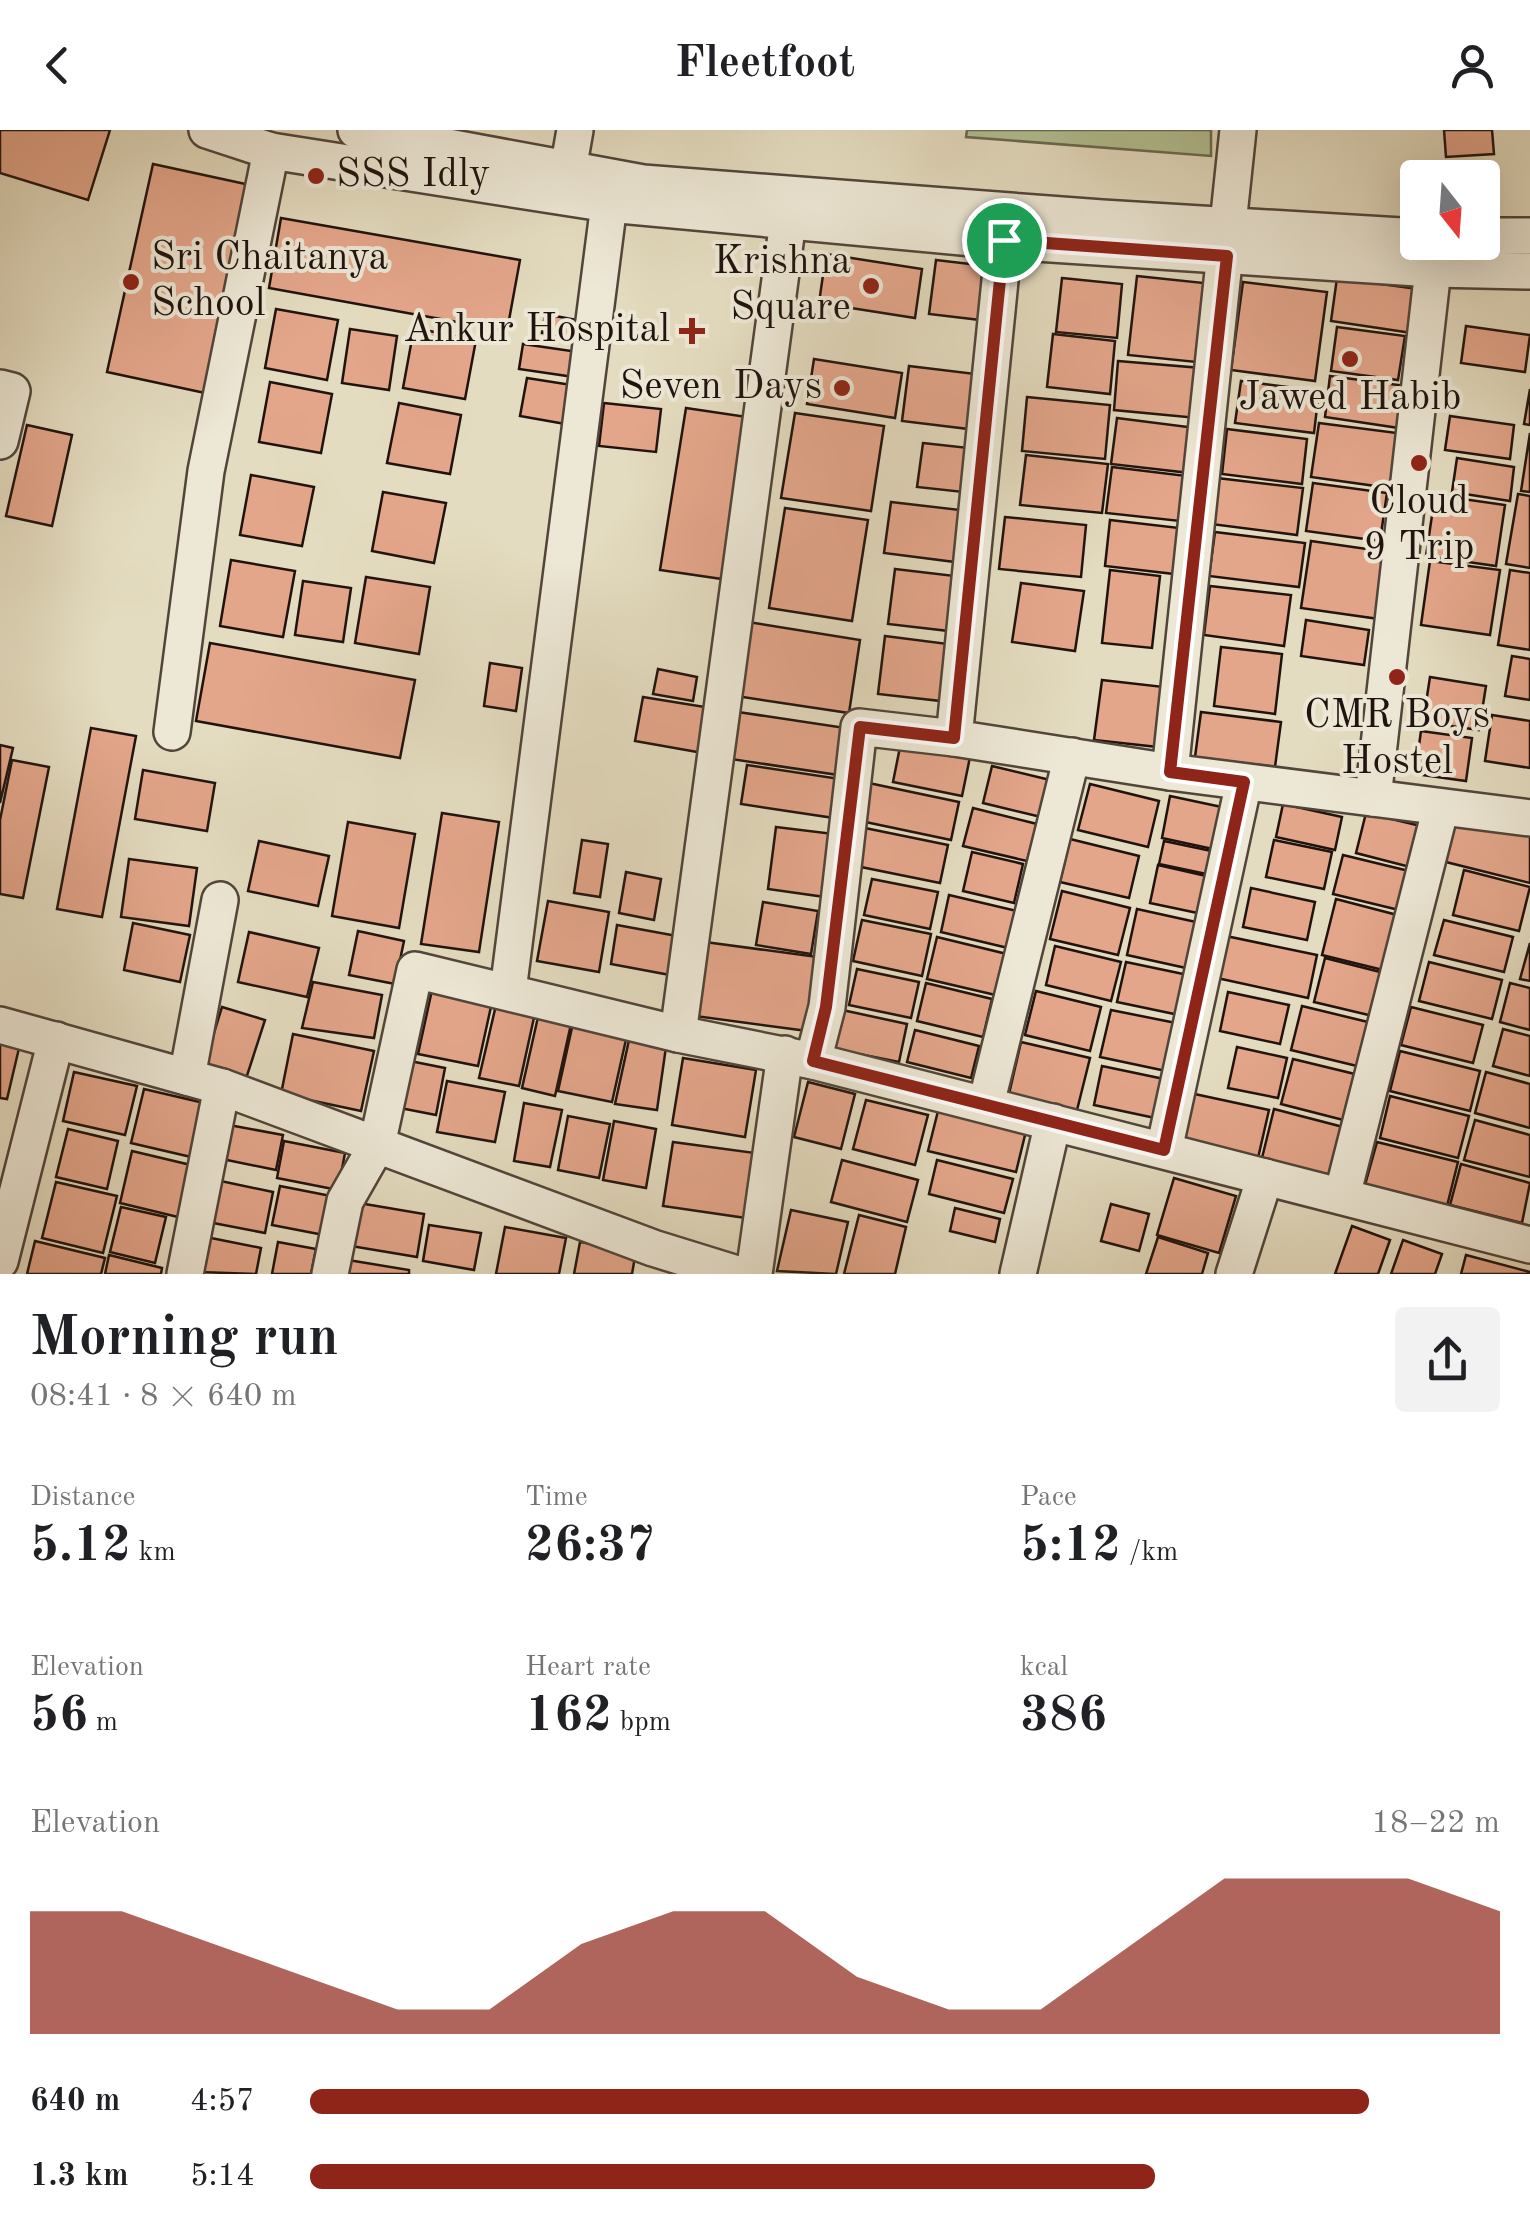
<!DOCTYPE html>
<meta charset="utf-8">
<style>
body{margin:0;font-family:"Old Standard TT",serif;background:#f2f2f2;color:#202124;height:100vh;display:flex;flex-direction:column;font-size:38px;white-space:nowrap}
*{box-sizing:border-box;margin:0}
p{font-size:32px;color:#757577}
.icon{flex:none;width:55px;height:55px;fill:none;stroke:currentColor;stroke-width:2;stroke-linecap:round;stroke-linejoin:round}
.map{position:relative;height:1144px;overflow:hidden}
.details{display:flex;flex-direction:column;background:#fff;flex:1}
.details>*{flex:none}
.needle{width:65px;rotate:163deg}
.controls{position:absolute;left:1400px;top:30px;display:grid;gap:20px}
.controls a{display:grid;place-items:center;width:100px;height:100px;border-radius:10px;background:#fff;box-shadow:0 10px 40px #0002;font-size:50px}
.pin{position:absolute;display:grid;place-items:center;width:85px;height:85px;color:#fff;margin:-42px;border:5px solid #fff;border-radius:50%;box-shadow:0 2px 10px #0007}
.round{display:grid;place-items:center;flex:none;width:105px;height:105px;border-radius:10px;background:#f2f2f2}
.head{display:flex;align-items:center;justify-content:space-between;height:170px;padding:0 30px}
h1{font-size:55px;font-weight:700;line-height:75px}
.stats{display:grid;grid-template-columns:repeat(3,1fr);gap:15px;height:170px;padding:10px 30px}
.stats div{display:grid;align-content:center}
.stats b{font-size:50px;font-weight:700}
.stats small{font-size:28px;font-weight:400}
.stats p{font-size:28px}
.chart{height:280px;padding:20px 30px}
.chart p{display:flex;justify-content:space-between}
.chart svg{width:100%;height:180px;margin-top:10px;fill:#8f2418;opacity:.7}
ul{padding:0 30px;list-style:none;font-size:32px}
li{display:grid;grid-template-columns:160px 120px 1fr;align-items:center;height:75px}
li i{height:25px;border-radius:12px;background:#8f2418}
header{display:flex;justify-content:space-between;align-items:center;height:130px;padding:0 30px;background:#fff;font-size:45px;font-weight:700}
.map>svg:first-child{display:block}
</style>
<header><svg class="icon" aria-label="back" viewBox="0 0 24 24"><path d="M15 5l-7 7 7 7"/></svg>Fleetfoot<svg class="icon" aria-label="person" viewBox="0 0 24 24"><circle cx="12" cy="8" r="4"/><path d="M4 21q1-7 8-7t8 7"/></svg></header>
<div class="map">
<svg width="1530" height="1144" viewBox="0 0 1530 1144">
<rect width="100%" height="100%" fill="#e4dcc0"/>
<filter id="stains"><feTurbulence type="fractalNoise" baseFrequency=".002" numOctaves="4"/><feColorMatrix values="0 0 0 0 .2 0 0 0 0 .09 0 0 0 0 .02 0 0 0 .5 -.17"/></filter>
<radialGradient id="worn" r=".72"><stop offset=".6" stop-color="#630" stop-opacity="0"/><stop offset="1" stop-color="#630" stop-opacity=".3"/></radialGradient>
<!-- green -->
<polygon fill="#b2c093" stroke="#696a50" stroke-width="2.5" points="967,0 1211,0 1211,26 966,7"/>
<!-- building -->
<g fill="#e4a68b" stroke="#20130e" stroke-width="2.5">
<polygon points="0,0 110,0 88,70 0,43"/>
<polygon points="1444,0 1492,0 1494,24 1446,27"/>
<polygon points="153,34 250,55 205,263 107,242"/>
<polygon points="281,88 520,130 507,201 269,158"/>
<polygon points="826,124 922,139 915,188 819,173"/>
<polygon points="936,130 996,137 989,191 929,184"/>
<polygon points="1137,146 1204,153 1196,232 1128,225"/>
<polygon points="1062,148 1122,154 1117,208 1056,202"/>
<polygon points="1337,148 1418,159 1412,203 1331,191"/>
<polygon points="1243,152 1327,162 1315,251 1231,240"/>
<polygon points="276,179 338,190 327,250 265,238"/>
<polygon points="545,184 592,193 589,211 542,203"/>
<polygon points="1466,196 1530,205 1525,242 1461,233"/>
<polygon points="1337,197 1405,206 1398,250 1331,241"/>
<polygon points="414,198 476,210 465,269 403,258"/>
<polygon points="350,199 397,206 389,260 342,253"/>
<polygon points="1053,204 1115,211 1110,264 1047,257"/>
<polygon points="523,214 585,223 581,248 519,239"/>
<polygon points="814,229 902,243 895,288 807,274"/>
<polygon points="1118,231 1201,238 1197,288 1114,280"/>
<polygon points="909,236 984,245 977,300 902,291"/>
<polygon points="1330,246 1406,256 1399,298 1325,287"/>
<polygon points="527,248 578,256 571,295 520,286"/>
<polygon points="1241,251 1319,261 1314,303 1235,293"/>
<polygon points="270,252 332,264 321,323 259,312"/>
<polygon points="1530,259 1530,295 1524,294"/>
<polygon points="1027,267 1110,275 1105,329 1022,321"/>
<polygon points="399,273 461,285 450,344 387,333"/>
<polygon points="604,273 661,279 656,322 599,316"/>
<polygon points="686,278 747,287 722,449 660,440"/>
<polygon points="795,283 884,296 871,381 781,368"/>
<polygon points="1450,286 1514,295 1510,329 1445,320"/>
<polygon points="1117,288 1196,298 1190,343 1111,334"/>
<polygon points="1319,293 1397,303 1390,358 1311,347"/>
<polygon points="27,295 72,305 52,396 6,386"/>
<polygon points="1227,299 1307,309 1302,354 1222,344"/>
<polygon points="1530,303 1530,362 1521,361"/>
<polygon points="923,313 969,318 963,362 917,357"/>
<polygon points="1026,325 1108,334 1102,383 1020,375"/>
<polygon points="1457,328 1514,337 1510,371 1452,362"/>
<polygon points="1112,337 1195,347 1189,392 1106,383"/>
<polygon points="251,345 314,357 302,416 240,405"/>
<polygon points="1217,348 1303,358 1297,405 1211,394"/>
<polygon points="1313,353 1387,363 1380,411 1306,401"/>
<polygon points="383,362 446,373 434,433 372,421"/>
<polygon points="1518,364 1530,366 1530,438 1506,434"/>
<polygon points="1435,365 1505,375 1496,436 1426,426"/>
<polygon points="891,372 969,381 963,433 884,423"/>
<polygon points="785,378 868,390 852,491 769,478"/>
<polygon points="1005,387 1086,395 1081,447 999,439"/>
<polygon points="1110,390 1188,399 1183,445 1105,436"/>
<polygon points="1215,402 1305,413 1299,457 1209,446"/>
<polygon points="1311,411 1388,422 1379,489 1301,478"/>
<polygon points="231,430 295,441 283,507 220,496"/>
<polygon points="1430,431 1500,440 1490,505 1421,495"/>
<polygon points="895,439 955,446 949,501 888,494"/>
<polygon points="1110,440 1160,446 1152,518 1102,513"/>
<polygon points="1510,440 1530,443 1530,520 1498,515"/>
<polygon points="366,447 430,457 419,524 355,513"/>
<polygon points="303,451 351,458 343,512 295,505"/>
<polygon points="1021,453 1084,461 1075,521 1012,512"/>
<polygon points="1210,456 1291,465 1284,516 1204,505"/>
<polygon points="1306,490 1369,500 1364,535 1301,526"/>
<polygon points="748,492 860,510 849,583 736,566"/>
<polygon points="885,506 948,514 941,571 878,564"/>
<polygon points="210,513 415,550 400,628 196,591"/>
<polygon points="1221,517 1282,524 1275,584 1214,576"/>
<polygon points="1512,526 1530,529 1530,570 1505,566"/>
<polygon points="490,533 522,538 516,581 484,576"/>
<polygon points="658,539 697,547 693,571 653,564"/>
<polygon points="1430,547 1486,556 1479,600 1423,592"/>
<polygon points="1102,550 1164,557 1158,617 1094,610"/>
<polygon points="643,567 711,578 703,623 635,611"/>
<polygon points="738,582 852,599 845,646 731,629"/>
<polygon points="1201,582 1281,592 1275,637 1195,627"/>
<polygon points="1492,585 1530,591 1530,638 1485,631"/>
<polygon points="91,598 136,606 102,787 57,779"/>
<polygon points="1421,601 1472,608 1466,651 1415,644"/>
<polygon points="901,612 970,627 962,666 893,652"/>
<polygon points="0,615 13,618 0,673"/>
<polygon points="12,630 49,637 23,768 0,764 0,690"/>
<polygon points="747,635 840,649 834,688 741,674"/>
<polygon points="992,636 1050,650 1041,687 983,673"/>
<polygon points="143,640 215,653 207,701 135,689"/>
<polygon points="864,652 959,672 951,710 856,690"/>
<polygon points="1090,654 1159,671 1148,717 1078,700"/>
<polygon points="1170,666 1231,679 1222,721 1162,708"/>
<polygon points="1283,674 1342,687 1335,720 1276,707"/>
<polygon points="973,678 1037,694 1027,731 963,716"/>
<polygon points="442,683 499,692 479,822 421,814"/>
<polygon points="1366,683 1421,696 1410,737 1356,723"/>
<polygon points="1453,687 1530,706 1530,753 1442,731"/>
<polygon points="348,692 415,704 399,798 332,786"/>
<polygon points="776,697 834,704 825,767 768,759"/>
<polygon points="865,698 948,715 940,753 856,736"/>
<polygon points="1070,709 1139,726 1129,768 1060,752"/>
<polygon points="582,710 608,714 600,767 574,763"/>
<polygon points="1274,710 1332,722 1324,759 1266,747"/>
<polygon points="259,711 329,726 318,776 248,761"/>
<polygon points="1164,711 1221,723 1216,746 1159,734"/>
<polygon points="972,722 1023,734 1014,773 963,761"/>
<polygon points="1343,725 1413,742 1403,781 1333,764"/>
<polygon points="129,729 197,738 189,796 121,787"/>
<polygon points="1158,735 1215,748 1207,785 1150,773"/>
<polygon points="1464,740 1530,757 1519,801 1453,785"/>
<polygon points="626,742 661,749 654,790 619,783"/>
<polygon points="872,749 938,762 930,799 864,785"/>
<polygon points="1251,758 1315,772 1307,810 1243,797"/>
<polygon points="1062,761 1130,778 1118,825 1050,809"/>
<polygon points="949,765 1017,781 1008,818 941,802"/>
<polygon points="1336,769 1401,786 1387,841 1322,825"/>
<polygon points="548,771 609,782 599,842 537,831"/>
<polygon points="763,772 818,781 811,824 756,815"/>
<polygon points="1137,779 1205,794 1195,840 1127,825"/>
<polygon points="862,790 931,804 922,846 853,831"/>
<polygon points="1444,790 1513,807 1504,842 1434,825"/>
<polygon points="133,793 190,805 180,852 124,840"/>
<polygon points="617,795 677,806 670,845 611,834"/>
<polygon points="358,801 404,811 395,854 349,845"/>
<polygon points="249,802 319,818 307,867 238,852"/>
<polygon points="1226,806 1317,825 1308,868 1217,848"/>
<polygon points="937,807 1015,826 1004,867 927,849"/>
<polygon points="705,812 825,828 815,902 695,886"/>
<polygon points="1530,813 1530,851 1520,849"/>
<polygon points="1055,816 1121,832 1111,871 1046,855"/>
<polygon points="1325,828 1388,844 1377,887 1314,872"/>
<polygon points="1126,832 1188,845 1179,885 1117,872"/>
<polygon points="1429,832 1502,850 1492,889 1419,871"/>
<polygon points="857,839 919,852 911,888 849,875"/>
<polygon points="313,852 382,865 374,908 302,898"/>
<polygon points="926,853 992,869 983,907 917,891"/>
<polygon points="1510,853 1530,858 1530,900 1500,892"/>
<polygon points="432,860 492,872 478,936 418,924"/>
<polygon points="1036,861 1101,877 1090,921 1025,905"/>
<polygon points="1228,862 1289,875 1280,914 1220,901"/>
<polygon points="496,875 535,883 519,956 479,948"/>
<polygon points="1302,876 1372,893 1361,937 1291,920"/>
<polygon points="222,877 265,890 243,958 201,945"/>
<polygon points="1411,877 1483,895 1473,933 1401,915"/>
<polygon points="833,878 907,894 899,932 824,917"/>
<polygon points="1111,880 1176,893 1166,941 1100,927"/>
<polygon points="538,887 571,894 555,966 522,958"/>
<polygon points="573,893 627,905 612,972 558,961"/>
<polygon points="1503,899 1530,906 1530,946 1493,936"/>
<polygon points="915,900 979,916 971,948 907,932"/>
<polygon points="293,904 374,921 361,981 281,964"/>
<polygon points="0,910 20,914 7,969 0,968"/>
<polygon points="629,910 666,917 657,980 615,974"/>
<polygon points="1021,912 1090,928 1077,980 1009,964"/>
<polygon points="1237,917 1287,928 1278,968 1228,958"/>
<polygon points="1400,921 1480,941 1470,981 1390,961"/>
<polygon points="683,928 756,940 745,1007 672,995"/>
<polygon points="1293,929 1363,946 1351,992 1281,974"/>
<polygon points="405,930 445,938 436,985 395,977"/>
<polygon points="1102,936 1164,949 1155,988 1094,975"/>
<polygon points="74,942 137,956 125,1005 63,991"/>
<polygon points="1486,942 1530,954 1530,998 1475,983"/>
<polygon points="447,951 505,962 495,1012 437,1002"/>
<polygon points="808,952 855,964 841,1019 794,1007"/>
<polygon points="144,959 204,973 191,1027 131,1013"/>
<polygon points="1190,963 1269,980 1258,1028 1179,1012"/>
<polygon points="1390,966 1469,986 1458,1028 1380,1008"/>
<polygon points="866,970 928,985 915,1035 853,1019"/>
<polygon points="524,973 562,980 550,1037 514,1031"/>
<polygon points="1274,979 1343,997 1330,1049 1261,1032"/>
<polygon points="938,981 1026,1001 1016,1042 928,1021"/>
<polygon points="568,986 610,994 599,1048 558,1040"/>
<polygon points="1475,990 1530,1005 1530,1047 1464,1030"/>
<polygon points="614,991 656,999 646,1058 603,1050"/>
<polygon points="229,995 283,1005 276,1040 222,1029"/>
<polygon points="68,999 118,1011 107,1059 56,1047"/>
<polygon points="284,1011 345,1023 338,1060 277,1048"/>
<polygon points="673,1012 755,1023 746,1088 663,1076"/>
<polygon points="1377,1012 1458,1032 1447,1076 1365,1055"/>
<polygon points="132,1021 195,1036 182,1088 120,1073"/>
<polygon points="842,1030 918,1050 907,1092 831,1072"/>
<polygon points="937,1030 1013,1049 1004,1083 929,1064"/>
<polygon points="1461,1034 1530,1053 1522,1093 1450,1075"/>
<polygon points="1174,1048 1236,1066 1219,1123 1157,1105"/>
<polygon points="216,1050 273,1062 265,1103 208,1092"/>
<polygon points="56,1052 117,1066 103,1123 42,1108"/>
<polygon points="280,1056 336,1067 329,1106 272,1095"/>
<polygon points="353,1072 424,1084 417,1127 345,1115"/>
<polygon points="1111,1074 1149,1084 1139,1121 1101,1111"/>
<polygon points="121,1077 166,1087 155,1133 110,1122"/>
<polygon points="955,1078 1000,1089 995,1112 950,1101"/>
<polygon points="791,1080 848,1092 836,1144 777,1141"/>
<polygon points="859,1085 906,1097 895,1144 844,1144"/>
<polygon points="429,1095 481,1103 474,1140 423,1131"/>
<polygon points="1352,1096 1390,1110 1378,1144 1335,1144"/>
<polygon points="505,1097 566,1108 559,1144 496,1144"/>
<polygon points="206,1107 261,1118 256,1144 199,1142"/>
<polygon points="1158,1107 1208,1123 1202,1144 1146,1144"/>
<polygon points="1403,1110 1442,1124 1435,1144 1391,1144"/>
<polygon points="35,1111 105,1128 101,1144 27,1144"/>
<polygon points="278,1112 316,1119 311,1144 272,1144"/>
<polygon points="580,1112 636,1121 632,1144 574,1144"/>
<polygon points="109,1125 162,1138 161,1144 105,1144"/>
<polygon points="1466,1125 1530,1142 1530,1144 1461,1144"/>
<polygon points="336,1128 409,1140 409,1144 333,1144"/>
</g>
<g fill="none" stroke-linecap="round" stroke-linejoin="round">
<!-- minor casing -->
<g stroke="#51453a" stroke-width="40">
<g id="minor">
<polyline points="207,0 271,21 609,74 1004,111 1433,139 1530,141"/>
<polyline points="356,0 643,53 1102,88 1418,107"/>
<polyline points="564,63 575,0"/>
<polyline points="1482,106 1530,106"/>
<polyline points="1004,111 954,608 1170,642 1530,688"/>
<polyline points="0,258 12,261 0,311"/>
<polyline points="172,602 206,341 271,21"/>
<polyline points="1170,642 1238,0"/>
<polyline points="1373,668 1433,139"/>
<polyline points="508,861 609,74"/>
<polyline points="0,895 222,957 653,1118 737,1144"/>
<polyline points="678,904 788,91"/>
<polyline points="813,931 827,877 859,597 954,608"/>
<polyline points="187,947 220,770"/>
<polyline points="986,974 1072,626"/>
<polyline points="1164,1020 1244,652"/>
<polyline points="1342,1066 1441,677"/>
<polyline points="0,1131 56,910"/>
<polyline points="185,1144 222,957"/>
<polyline points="330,1144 345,1071 377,1015 415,840 678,904 813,931 1530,1115"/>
<polyline points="754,1144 785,924"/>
<polyline points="1018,1144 1053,992"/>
<polyline points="1234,1144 1265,1047"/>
</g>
</g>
<!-- minor -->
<use href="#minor" stroke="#ede8d6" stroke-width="35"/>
</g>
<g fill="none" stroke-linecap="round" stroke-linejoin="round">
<!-- route casing -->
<g stroke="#fff" stroke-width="20">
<polygon id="route" points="1004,110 1227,126 1170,642 1244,652 1164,1020 813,931 826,877 860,597 954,608"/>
</g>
<!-- route -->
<use href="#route" stroke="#8f2418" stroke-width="12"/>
</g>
<!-- markers -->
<g fill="#8f2418" stroke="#ede8d6" stroke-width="4">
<circle cx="316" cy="46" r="10"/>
<circle cx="131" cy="152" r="10"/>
<circle cx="871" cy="156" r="10"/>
<path d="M687 186h10v10h10v10h-10v10h-10v-10h-10v-10h10z"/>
<circle cx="1350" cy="229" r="10"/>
<circle cx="842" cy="258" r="10"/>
<circle cx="1419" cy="333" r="10"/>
<circle cx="1397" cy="547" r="10"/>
</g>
<g text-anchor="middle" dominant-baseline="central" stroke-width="8" stroke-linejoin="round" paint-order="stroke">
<!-- poi labels -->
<g font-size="40" fill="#20130e" stroke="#ede8d6" text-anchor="end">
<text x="336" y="46" text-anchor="start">SSS Idly</text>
<text x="151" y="129" text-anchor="start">Sri Chaitanya<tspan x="151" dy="46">School</tspan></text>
<text x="851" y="133">Krishna<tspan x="851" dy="46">Square</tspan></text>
<text x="670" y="201">Ankur Hospital</text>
<text x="822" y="258">Seven Days</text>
<text x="1350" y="269" text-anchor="middle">Jawed Habib</text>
<text x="1419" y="373" text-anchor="middle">Cloud<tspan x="1419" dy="46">9 Trip</tspan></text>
<text x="1397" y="587" text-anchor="middle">CMR Boys<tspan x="1397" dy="46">Hostel</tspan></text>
</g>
</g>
<rect width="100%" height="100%" filter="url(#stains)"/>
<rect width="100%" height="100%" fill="url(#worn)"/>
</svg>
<div class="controls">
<a><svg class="needle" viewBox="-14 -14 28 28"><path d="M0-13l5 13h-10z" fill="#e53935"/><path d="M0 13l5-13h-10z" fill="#757577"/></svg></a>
</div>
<div class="pin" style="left:1004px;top:110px;background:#1e9e55"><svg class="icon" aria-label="arrive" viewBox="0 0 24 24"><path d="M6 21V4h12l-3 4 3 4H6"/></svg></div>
</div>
<section class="details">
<div class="head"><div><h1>Morning run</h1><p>08:41 · 8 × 640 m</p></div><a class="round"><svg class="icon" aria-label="share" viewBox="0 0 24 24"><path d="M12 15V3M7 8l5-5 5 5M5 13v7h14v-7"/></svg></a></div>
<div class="stats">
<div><p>Distance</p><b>5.12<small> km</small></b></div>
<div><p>Time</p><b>26:37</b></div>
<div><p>Pace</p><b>5:12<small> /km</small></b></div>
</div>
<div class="stats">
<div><p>Elevation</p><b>56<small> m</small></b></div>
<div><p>Heart rate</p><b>162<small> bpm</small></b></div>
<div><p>kcal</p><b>386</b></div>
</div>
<div class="chart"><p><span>Elevation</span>18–22 m</p>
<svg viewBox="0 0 160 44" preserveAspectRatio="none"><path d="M0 44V14L10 14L20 22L30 30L40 38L50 38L60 22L70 14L80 14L90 30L100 38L110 38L120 22L130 6L140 6L150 6L160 14V44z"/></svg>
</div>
<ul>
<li><b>640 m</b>4:57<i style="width:89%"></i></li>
<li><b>1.3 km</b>5:14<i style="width:71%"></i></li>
</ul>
</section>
